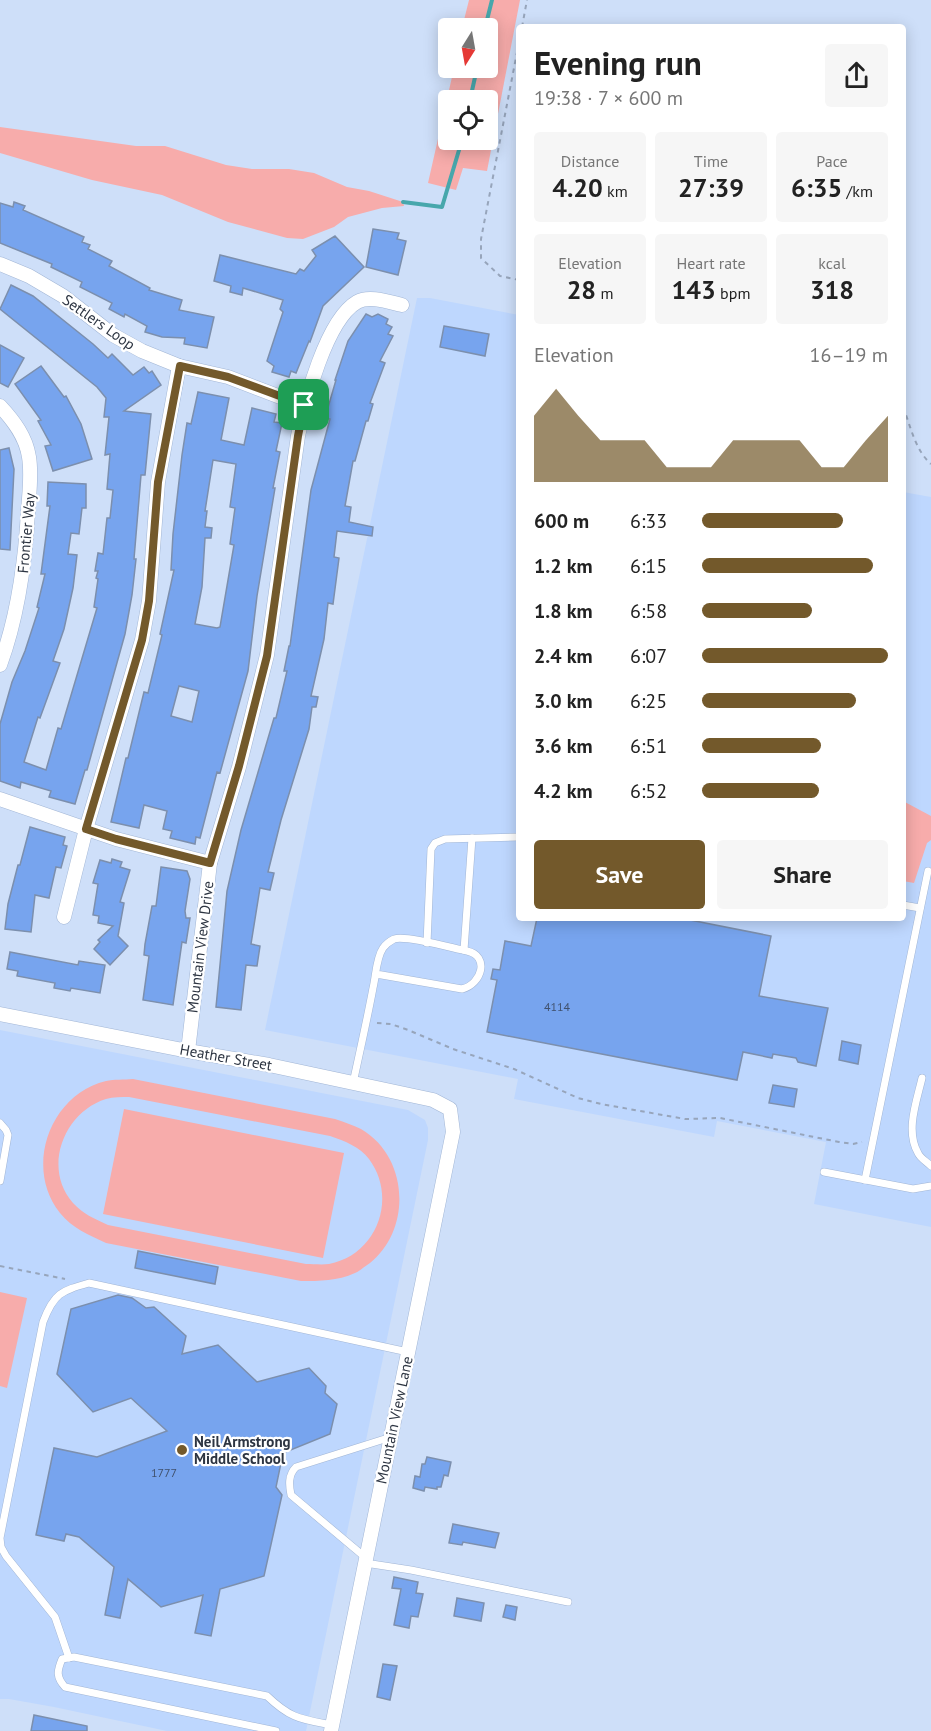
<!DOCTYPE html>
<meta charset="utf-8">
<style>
body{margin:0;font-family:"PT Sans",sans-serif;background:#f6f6f6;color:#222;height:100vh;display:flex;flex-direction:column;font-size:22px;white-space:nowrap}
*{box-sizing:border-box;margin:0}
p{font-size:20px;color:#767676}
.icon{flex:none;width:33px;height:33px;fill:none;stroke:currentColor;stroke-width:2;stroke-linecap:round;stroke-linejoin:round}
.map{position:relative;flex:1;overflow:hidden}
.drawer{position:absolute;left:516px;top:24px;width:390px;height:897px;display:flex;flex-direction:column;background:#fff;border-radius:6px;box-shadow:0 3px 15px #0003}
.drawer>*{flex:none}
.needle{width:39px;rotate:191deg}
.buttons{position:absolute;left:438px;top:18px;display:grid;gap:12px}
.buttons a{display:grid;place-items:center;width:60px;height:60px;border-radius:6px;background:#fff;box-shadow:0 3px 15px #0003;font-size:30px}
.pin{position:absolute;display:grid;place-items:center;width:51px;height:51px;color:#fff;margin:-26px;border-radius:12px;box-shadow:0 3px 9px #0006}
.round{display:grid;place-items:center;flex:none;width:63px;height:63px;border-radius:6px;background:#f6f6f6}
.overview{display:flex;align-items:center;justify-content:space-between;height:102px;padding:0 18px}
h1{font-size:33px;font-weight:700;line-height:45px}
.stats{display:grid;grid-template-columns:repeat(3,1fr);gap:9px;height:102px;padding:6px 18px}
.stats div{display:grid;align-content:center;border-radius:6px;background:#f6f6f6;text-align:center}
.stats b{font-size:26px;font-weight:700}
.stats small{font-size:16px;font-weight:400}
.stats p{font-size:16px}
.chart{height:168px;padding:12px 18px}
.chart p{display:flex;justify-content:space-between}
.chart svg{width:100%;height:108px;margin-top:6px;fill:#73592b;opacity:.7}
.button{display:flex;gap:12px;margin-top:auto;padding:12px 18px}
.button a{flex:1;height:69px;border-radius:6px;background:#73592b;color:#fff;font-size:24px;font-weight:700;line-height:69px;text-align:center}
.button a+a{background:#f6f6f6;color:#222}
ul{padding:0 18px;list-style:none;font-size:20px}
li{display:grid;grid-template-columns:96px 72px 1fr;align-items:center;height:45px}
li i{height:15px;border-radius:8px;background:#73592b}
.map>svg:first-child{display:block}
</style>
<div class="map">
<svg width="931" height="1731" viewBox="0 0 931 1731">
<rect width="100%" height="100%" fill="#cedff9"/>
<!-- built -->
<g fill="#bed7fe">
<polygon points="417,298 430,298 519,315 519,918 903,918 903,492 931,497 931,1227 814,1204 826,1142 717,1121 714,1137 514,1099 518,1079 265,1030"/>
<polygon points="0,1030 408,1110 425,1120 428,1128 428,1140 306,1731 167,1731 54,1707 9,1699 0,1699"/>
</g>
<!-- green -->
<g fill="#f7acab" fill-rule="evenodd">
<path d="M469 0H520L487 171 463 168 456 190 428 183 454 68H488V28H462ZM448 100H488V140H448Z"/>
<polygon points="0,127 136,146 165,146 226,165 252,169 289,169 314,173 347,187 369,191 403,202 404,206 382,208 348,217 334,227 303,239 287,238 228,222 162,195 92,180 0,153"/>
<polygon points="903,801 931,816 931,840 927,843 914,883 903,881"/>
<path d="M133 1079 335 1119C344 1122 353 1125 361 1129 409 1157 412 1229 370 1263 365 1266 360 1271 355 1273 337 1281 320 1281 301 1281L106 1243C89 1235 72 1228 60 1213 24 1168 49 1095 106 1081 114 1079 124 1080 133 1079ZM129 1097 330 1136C345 1141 360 1147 369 1159 398 1198 377 1255 329 1264 322 1265 313 1264 306 1264L108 1225C95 1219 83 1214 73 1203 42 1168 64 1112 106 1099 113 1097 122 1097 129 1097Z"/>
<polygon points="124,1109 344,1153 323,1258 103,1214"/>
<polygon points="0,1292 27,1298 7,1388 0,1386"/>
</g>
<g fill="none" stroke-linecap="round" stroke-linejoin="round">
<!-- stream -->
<g stroke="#47a7ac" stroke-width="4">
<polyline points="485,28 492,0"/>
<polyline points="470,100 477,68"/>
<polyline points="403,202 442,207 462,140"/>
</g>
</g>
<!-- building -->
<g fill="#77a4ee" stroke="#7c8fad" stroke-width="1.5" fill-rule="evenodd">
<polygon points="14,202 25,206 23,210 84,237 82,242 90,245 88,249 112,261 109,266 150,288 149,290 182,300 179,310 214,317 207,348 184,344 185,338 162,337 145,332 147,326 125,314 124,317 109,309 112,303 80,287 82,282 51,267 52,264 0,243 0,203 13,207"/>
<polygon points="373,229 399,233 397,239 406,241 398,275 366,267"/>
<polygon points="335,236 364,267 323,306 310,342 309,341 296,373 291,371 289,377 272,372 274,366 267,361 283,312 280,309 283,300 243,288 242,295 230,292 231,286 214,281 220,255 296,274 300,269 304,271 316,256 312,250"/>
<polygon points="11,285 33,296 93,344 108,358 112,354 133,375 144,367 149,373 152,371 161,385 124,411 151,414 145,475 141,475 134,559 136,559 132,595 125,634 87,770 85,770 75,804 49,797 51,791 21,782 20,788 0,781 0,724 12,682 25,651 39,608 37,607 45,574 41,574 50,506 47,506 48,482 86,484 86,508 82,508 79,534 71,533 68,554 77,555 73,588 64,629 53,661 60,663 40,718 38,717 24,762 46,770 58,728 61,729 97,608 94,607 98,579 96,578 98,571 95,571 98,553 103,554 107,518 110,518 113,490 107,489 110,454 105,455 109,417 104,417 106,398 97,387 0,309"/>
<polygon points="366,314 372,317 378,314 388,319 386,324 392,327 388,334 393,336 380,361 385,363 370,403 373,404 368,421 366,421 355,461 353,461 345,506 351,507 349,522 373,527 372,536 337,531 334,557 339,558 333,604 328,603 324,639 311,696 318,697 316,707 312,707 309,729 281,820 268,872 274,873 270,890 260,888 251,944 260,946 257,966 246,965 241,1010 216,1007 227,891 241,830 274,718 276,718 287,671 284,671 289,646 290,646 311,490 330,419 325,418 336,380 335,380 348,341"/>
<polygon points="444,326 489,334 485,356 440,347"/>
<polygon points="0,345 24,358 8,387 0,383"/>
<polygon points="41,366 64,397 66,396 81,424 92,459 53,471 45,446 51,445 38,421 41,420 15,384"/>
<path d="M198 392 229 398 221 440 244 445 252 408 276 414 274 422 282 423 276 451 280 452 273 488H275L257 596 248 671 220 773 217 772 200 838 196 837 195 844 170 838 172 831 163 829 167 811 144 805 139 828 111 822 126 758H128L144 692 148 693 162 635 160 634 174 570H171L173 534 182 455 187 423 191 424ZM213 460 236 464 230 507 235 508 230 544 234 545 220 627 217 628 195 624 202 587 205 538H211L212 528 205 527 207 511H205ZM179 686 199 691 192 722 171 716Z"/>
<polygon points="9,448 14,469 10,550 0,549 0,450"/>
<polygon points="30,827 65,837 63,845 67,846 61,868 56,867 49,898 35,895 31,932 5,929 8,904 18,865 20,865"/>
<polygon points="112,859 122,862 120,867 130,870 120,902 124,903 118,936 128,946 110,965 94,949 100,942 98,940 113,926 98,923 99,916 93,915 98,884 93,883 100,860 111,863"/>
<polygon points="161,867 187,871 190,879 185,911 186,918 190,918 186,943 182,942 173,1005 143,1000 149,956 144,955 145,944 152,906 156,906"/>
<polygon points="537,918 680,918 771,936 759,996 828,1008 816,1066 798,1062 796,1058 773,1054 772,1058 743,1052 737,1080 487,1032 497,980 491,979 493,969 500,970 505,941 531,946"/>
<polygon points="10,952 78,965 79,961 105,965 100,993 71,988 70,991 54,988 55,983 17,976 18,971 7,969"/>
<polygon points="842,1041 861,1045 858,1064 839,1060"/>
<polygon points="773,1085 797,1089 794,1107 769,1103"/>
<polygon points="138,1251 218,1267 215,1284 135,1268"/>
<polygon points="118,1295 132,1298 146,1308 154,1307 186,1336 182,1354 218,1345 257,1382 309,1368 326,1386 325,1393 337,1404 330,1434 283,1453 276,1487 282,1495 264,1576 220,1589 211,1636 195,1633 203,1595 161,1607 128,1579 120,1618 105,1615 114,1567 79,1537 66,1534 64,1541 36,1535 54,1448 97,1457 167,1431 131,1398 93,1412 57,1374 71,1309"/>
<polygon points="427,1457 451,1462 448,1476 444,1475 441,1487 437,1487 437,1489 425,1487 424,1491 413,1488 415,1476 420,1477 422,1464 425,1464"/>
<polygon points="453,1524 499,1533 495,1548 463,1542 462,1545 449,1543"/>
<polygon points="394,1577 418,1582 416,1593 423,1594 418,1617 411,1616 409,1628 394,1625 401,1589 392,1588"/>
<polygon points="457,1598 484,1603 481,1621 454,1616"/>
<polygon points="506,1605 517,1607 515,1620 503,1617"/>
<polygon points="383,1664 397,1666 390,1700 377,1697"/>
<polygon points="34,1715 87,1726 87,1731 31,1731"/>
</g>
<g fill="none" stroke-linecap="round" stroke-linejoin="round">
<!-- lane casing -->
<g stroke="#a2b6d5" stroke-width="8">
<g id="lane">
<polyline points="903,905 920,908"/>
<polyline points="427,943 431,849 435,843 445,839 519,837"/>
<polyline points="464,950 472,838"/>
<path d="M922 1078C917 1100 905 1131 918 1153 920 1158 927 1162 931 1166"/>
<path d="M353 1083C360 1051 367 1020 373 988 376 976 376 958 383 948 386 944 390 941 394 939 406 935 452 948 467 951 490 956 482 984 462 989L376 974"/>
<polyline points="0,1123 6,1130 8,1135 0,1181"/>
<polyline points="824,1172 913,1189 931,1186"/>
<polyline points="865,1180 928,871"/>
<path d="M366 1558 291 1495C289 1485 288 1475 296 1467L391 1437"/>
<polyline points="365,1563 411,1570 568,1602"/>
<path d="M69 1658 55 1617 6 1556 1 1547 0 1538 43 1322C54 1293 61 1291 89 1283L408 1352"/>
<path d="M276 1731 65 1687C56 1677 57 1671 62 1659L74 1657 267 1696C291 1719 301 1719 332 1725"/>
</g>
</g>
<!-- street casing -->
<g stroke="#a2b6d5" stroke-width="15">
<g id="street">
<polyline points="0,264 29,276 63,296 113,335 142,351 179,366 228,377 304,406"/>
<path d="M0 406C14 421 26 437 29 457 32 475 29 495 28 512 25 565 18 616 0 665"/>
<polyline points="0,799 116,839 210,863"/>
<polyline points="64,917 86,829 142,640 149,601 158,482 179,366"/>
<polyline points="0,1014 188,1051 269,1065 433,1100 450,1109 453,1132 331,1731"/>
<path d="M188 1051 210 863 239 767 267 655 298 436C305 402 326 320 357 302 369 295 389 302 402 305"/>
</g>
</g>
<!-- path -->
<g stroke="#97a5bb" stroke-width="2" stroke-dasharray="4.5 4.5" stroke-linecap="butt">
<polyline points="522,27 527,0"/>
<polyline points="519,42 481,239 481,258 500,276 519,280"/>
<path d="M903 407C911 427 915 450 931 464"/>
<polyline points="377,1023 391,1024 408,1030 453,1049 514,1069 578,1098 601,1104 685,1119 720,1118 839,1142 853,1144 862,1142"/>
<polyline points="0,1266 65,1279"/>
</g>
<!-- lane -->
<use href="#lane" stroke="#fff" stroke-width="7"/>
<!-- street -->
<use href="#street" stroke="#fff" stroke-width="14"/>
</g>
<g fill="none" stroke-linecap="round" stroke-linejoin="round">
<!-- route casing -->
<g stroke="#fff" stroke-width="12">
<polygon id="route" points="180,366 228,377 304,405 298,436 267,656 239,766 210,863 116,839 86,829 142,640 149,601 158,482"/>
</g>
<!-- route -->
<use href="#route" stroke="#73592b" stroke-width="8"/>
</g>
<!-- markers -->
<circle fill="#73592b" stroke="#fff" stroke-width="2" cx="182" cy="1450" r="6"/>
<g text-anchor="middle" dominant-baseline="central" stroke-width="4.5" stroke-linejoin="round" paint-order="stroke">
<!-- number labels -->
<g font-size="12" fill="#40516d">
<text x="557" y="1006">4114</text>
<text x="164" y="1472">1777</text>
</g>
<!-- street labels -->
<g font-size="15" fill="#2d3542" stroke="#fff">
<text transform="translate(99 322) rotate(35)">Settlers Loop</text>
<text transform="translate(26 533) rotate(-85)">Frontier Way</text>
<text transform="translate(200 947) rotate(-83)">Mountain View Drive</text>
<text transform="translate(226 1057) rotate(10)">Heather Street</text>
<text transform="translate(394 1420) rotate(-78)">Mountain View Lane</text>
</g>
<!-- poi labels -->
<g font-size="15" font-weight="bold" fill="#2d3542" stroke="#fff" text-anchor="start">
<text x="194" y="1441">Neil Armstrong<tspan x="194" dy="17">Middle School</tspan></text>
</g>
</g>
</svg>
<div class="buttons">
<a><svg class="needle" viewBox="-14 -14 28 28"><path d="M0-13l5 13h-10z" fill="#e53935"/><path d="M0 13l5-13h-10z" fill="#767676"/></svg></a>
<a><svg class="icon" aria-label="locate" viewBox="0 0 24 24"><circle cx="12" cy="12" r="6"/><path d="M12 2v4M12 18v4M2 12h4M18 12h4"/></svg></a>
</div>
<div class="pin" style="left:304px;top:405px;background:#1e9e55"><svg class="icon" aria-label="arrive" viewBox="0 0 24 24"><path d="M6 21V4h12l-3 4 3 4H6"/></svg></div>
<section class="drawer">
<div class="overview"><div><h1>Evening run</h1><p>19:38 · 7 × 600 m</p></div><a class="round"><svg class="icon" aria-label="share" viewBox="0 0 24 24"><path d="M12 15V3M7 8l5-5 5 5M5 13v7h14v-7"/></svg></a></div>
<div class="stats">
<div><p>Distance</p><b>4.20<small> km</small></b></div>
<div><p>Time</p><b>27:39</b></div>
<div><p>Pace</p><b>6:35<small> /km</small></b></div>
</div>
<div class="stats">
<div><p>Elevation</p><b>28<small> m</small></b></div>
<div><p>Heart rate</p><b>143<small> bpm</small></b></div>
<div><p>kcal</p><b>318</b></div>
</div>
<div class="chart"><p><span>Elevation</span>16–19 m</p>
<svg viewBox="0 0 160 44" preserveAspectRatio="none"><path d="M0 44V17L10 6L20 17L30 27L40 27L50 27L60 38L70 38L80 38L90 27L100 27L110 27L120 27L130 38L140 38L150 27L160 17V44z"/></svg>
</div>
<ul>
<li><b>600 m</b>6:33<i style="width:76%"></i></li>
<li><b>1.2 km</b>6:15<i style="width:92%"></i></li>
<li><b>1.8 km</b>6:58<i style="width:59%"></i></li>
<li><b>2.4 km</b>6:07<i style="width:100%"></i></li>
<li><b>3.0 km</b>6:25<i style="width:83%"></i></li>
<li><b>3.6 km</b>6:51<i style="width:64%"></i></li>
<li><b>4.2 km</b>6:52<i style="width:63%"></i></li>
</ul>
<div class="button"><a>Save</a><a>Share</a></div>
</section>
</div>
